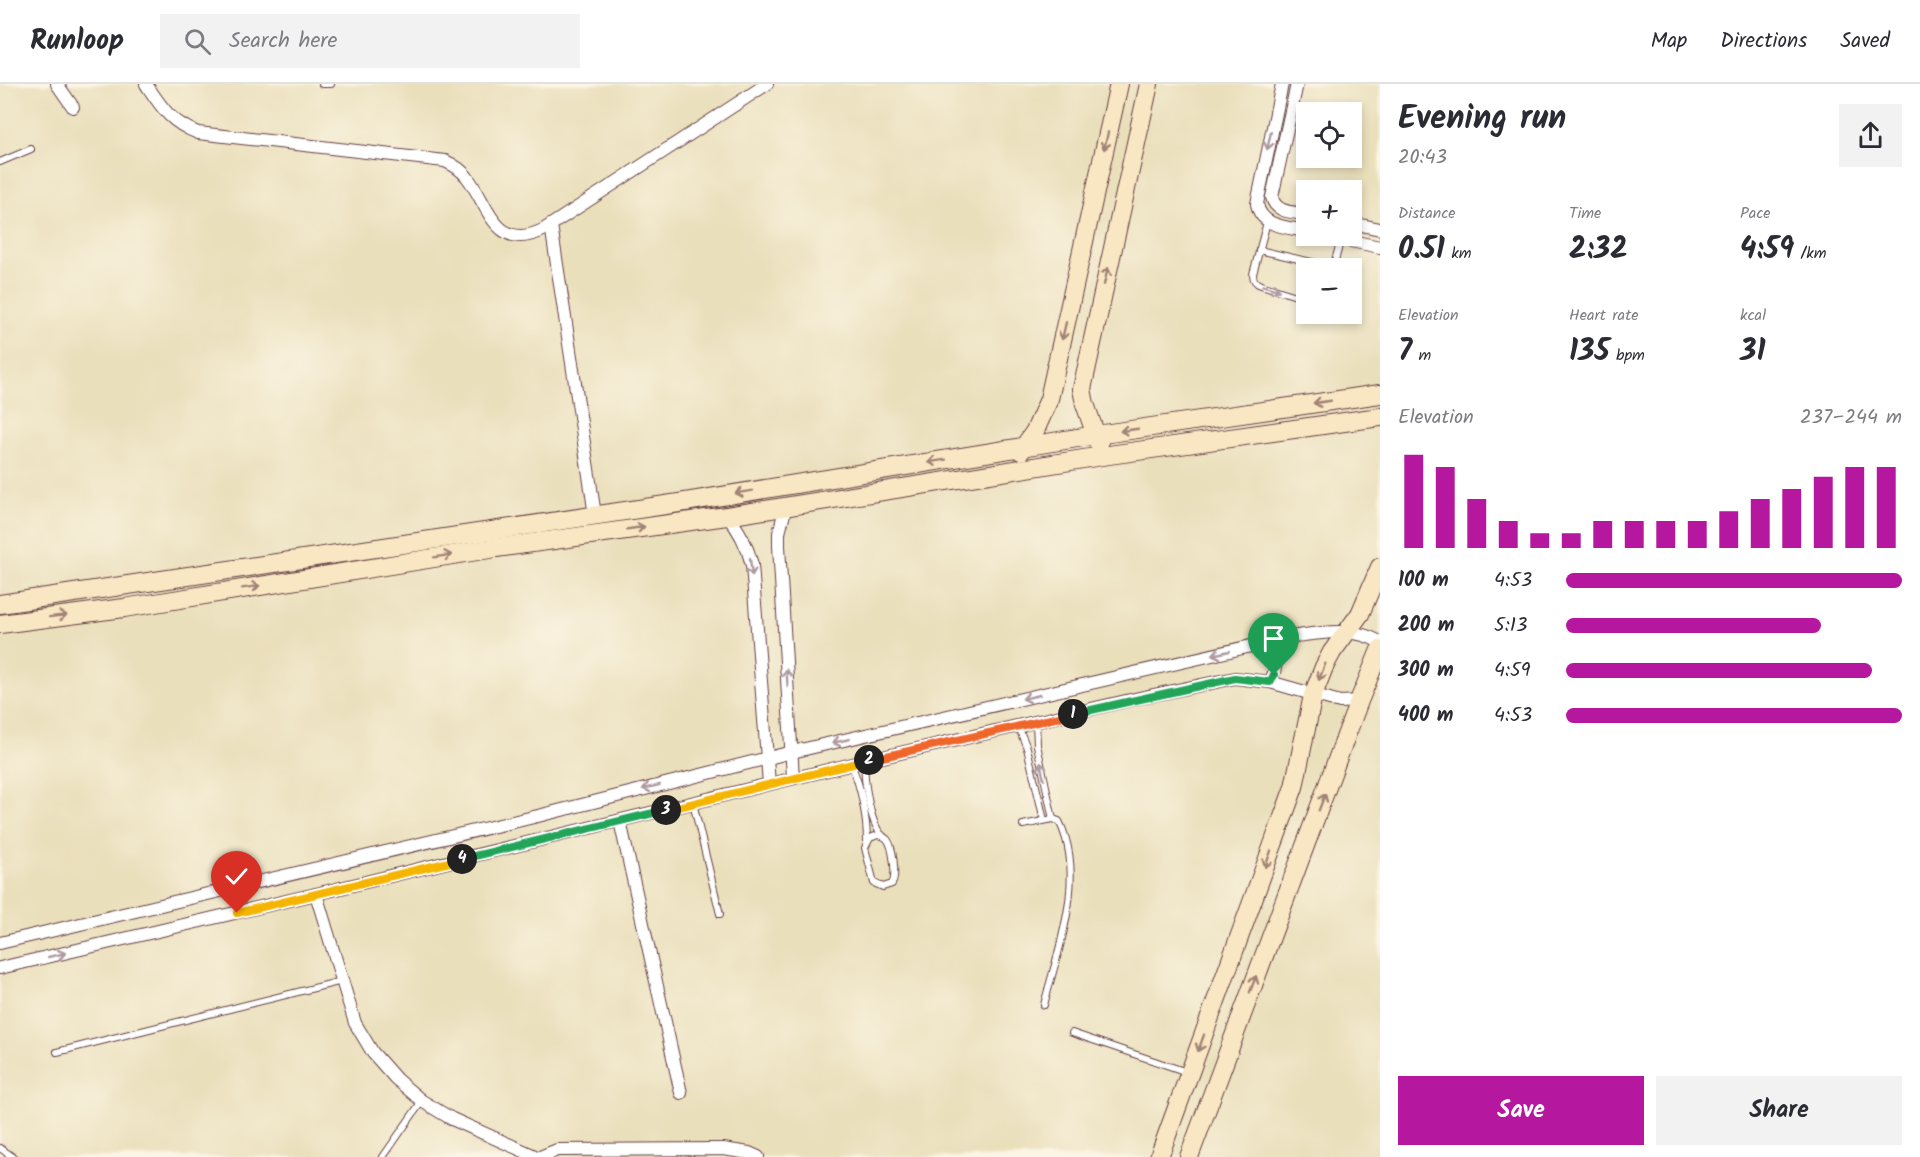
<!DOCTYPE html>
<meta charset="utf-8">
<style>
body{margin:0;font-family:Kalam,sans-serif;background:#f2f2f3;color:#2b2b33;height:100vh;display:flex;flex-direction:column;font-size:22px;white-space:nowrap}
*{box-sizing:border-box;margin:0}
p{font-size:20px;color:#7c7c81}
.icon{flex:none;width:33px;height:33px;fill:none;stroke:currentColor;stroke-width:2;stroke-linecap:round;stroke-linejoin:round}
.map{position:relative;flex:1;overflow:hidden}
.drawer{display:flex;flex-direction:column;background:#fff;width:540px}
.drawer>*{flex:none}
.tools{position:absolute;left:1296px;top:18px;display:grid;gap:12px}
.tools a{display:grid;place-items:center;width:66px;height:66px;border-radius:0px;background:#fff;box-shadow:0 3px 9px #0003;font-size:30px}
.pin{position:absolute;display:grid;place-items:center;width:51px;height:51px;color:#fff;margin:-62px -26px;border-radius:50% 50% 50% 0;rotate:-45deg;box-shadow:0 0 6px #0007}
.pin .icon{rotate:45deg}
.km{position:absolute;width:30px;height:30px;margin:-15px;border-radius:50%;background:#222;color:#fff;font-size:16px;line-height:30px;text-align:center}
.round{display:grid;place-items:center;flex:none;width:63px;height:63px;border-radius:0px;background:#f2f2f3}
.overview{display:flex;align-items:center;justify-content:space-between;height:102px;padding:0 18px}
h1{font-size:33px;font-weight:700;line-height:45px}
.figures{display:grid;grid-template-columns:repeat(3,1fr);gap:9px;height:102px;padding:6px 18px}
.figures div{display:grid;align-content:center}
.figures b{font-size:30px;font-weight:700}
.figures small{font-size:16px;font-weight:400}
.figures p{font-size:16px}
.chart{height:168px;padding:12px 18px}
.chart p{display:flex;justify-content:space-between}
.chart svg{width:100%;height:108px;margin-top:6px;stroke:#b5179e;stroke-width:6}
.action{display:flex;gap:12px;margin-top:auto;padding:12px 18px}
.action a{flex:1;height:69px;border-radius:0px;background:#b5179e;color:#fff;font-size:24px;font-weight:700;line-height:69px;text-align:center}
.action a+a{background:#f2f2f3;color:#2b2b33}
ul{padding:0 18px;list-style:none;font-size:20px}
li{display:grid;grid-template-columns:96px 72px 1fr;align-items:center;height:45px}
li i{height:15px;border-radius:8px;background:#b5179e}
header{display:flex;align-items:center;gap:36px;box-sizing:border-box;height:84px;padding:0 30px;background:#fff;border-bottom:2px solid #e1e1e2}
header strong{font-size:28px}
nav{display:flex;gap:33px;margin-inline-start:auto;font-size:21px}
.search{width:420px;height:54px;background:#f2f2f3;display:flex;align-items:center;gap:15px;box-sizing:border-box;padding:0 21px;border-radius:0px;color:#7c7c81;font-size:22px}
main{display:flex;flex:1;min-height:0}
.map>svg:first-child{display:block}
</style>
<header>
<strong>Runloop</strong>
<div class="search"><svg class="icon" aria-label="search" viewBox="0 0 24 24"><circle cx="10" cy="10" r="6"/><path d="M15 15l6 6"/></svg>Search here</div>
<nav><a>Map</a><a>Directions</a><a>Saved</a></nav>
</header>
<main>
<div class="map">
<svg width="1380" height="1073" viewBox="0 0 1380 1073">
<rect width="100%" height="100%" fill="#fcf5e5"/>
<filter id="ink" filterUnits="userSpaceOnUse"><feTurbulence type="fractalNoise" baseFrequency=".0167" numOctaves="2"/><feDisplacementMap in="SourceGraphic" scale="12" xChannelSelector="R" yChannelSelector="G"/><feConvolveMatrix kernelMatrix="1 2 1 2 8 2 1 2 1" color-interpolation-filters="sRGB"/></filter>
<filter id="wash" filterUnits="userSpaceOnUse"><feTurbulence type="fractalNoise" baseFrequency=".008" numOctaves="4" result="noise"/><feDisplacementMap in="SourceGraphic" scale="24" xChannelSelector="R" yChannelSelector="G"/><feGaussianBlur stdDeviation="1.35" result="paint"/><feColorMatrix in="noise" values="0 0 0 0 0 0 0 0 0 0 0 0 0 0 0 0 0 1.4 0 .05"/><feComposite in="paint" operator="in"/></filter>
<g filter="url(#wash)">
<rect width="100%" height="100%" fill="#eadfbb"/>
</g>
<g filter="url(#ink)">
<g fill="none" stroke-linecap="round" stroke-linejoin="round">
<!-- lane casing -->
<g stroke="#623c41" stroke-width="8">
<g id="lane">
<polyline points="322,0 331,0"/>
<polyline points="0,78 31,65"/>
<path d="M1267 138 1253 190C1253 196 1255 199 1261 201L1306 215"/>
<polyline points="1259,166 1333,183"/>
<polyline points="1333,184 1341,155"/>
<polyline points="1036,638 1037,661 1053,735"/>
<polyline points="1018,642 1027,664 1044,736"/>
<path d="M865 677C863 694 870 740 882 751"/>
<path d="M851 681C861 700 867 736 867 757"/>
<polyline points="693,719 720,830"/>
<path d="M1023 741 1053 735 1059 737C1087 793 1058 865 1044 921"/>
<path d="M878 751C882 752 884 752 887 755 893 762 897 792 892 800L883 803 874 799 865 764 870 754Z"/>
<polyline points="1072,949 1187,988"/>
<polyline points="57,968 342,897"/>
<polyline points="0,1064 13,1073"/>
<polyline points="383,1073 422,1017"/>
</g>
</g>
<!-- street casing -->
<g stroke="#623c41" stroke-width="14">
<g id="street">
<polyline points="57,0 73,23"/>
<path d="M146 0C162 24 170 38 198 49L445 77C454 81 461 85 467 93 489 121 495 169 543 146L767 0"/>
<path d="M1282 0 1257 120C1261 143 1287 143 1306 147"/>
<path d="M1297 0 1272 113C1275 129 1293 128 1306 130"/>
<polyline points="1352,139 1380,145"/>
<polyline points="551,141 595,431"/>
<polyline points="1326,152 1380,163"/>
<polyline points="786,422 779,449 779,462 793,694"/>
<path d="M727 432C740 446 747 461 752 481L769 700"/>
<path d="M1269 558C1277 572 1278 584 1270 598"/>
<polyline points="620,737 681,1009"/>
<polyline points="316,810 355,939 373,969 396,995 422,1017 452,1035 537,1073"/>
<path d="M0 859 538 732 792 668 1290 553C1320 549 1353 542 1380 558"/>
<polyline points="0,884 316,810 865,677 1139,614 1235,594 1270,598 1340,618 1359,617"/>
<polyline points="540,1073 557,1066 723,1065 749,1069 758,1073"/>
</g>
</g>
<!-- secondary casing -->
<g stroke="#623c41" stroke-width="20">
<g id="secondary">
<polyline points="1099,360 1085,320 1082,305 1149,0"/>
<polyline points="1021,367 1035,347 1049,315 1119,0"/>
<polyline points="0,520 679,419 1096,351 1380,310"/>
<polyline points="0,540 124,524 496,464 727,432 1102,372 1380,333"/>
<polyline points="1159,1073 1294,703 1313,611 1324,583 1332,568 1360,530 1380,483"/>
<polyline points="1189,1073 1359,617 1380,566"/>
</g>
</g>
<!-- lane -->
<use href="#lane" stroke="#fff" stroke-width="6"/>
<!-- street -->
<use href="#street" stroke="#fff" stroke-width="12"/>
<!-- secondary -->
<use href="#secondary" stroke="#f9e7c3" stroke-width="18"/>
</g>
<!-- one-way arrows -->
<defs><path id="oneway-shaft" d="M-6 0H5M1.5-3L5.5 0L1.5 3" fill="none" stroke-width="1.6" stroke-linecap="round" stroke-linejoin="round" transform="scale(1.5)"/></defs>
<g stroke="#a28377">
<use href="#oneway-shaft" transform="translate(1106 57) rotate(103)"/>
<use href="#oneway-shaft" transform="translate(1106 192) rotate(-77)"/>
<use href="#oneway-shaft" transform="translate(1064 247) rotate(103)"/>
<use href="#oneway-shaft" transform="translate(1322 318) rotate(172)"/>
<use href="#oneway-shaft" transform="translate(1129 346) rotate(172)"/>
<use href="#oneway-shaft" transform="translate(937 377) rotate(171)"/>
<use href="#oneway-shaft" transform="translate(744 408) rotate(171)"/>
<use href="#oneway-shaft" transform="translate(636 444) rotate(-8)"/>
<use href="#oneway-shaft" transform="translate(443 472) rotate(-9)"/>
<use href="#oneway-shaft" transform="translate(251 503) rotate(-9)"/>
<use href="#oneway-shaft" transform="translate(58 532) rotate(-7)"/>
<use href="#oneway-shaft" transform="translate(1322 588) rotate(112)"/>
<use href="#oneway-shaft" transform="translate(1322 718) rotate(-69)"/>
<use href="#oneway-shaft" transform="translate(1268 775) rotate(110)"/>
<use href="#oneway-shaft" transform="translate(1253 900) rotate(-69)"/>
<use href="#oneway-shaft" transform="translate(1201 959) rotate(110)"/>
</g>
<g stroke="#ae9aa0">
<use href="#oneway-shaft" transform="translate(1269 57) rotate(102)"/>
<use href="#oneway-shaft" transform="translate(1271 204) rotate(17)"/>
<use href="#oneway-shaft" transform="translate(751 483) rotate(83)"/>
<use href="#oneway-shaft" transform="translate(1221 569) rotate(167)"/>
<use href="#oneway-shaft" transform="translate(787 594) rotate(-94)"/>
<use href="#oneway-shaft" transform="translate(1031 613) rotate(167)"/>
<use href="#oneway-shaft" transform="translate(841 657) rotate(167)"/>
<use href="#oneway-shaft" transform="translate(1042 687) rotate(-102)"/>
<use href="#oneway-shaft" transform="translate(651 703) rotate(166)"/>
<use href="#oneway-shaft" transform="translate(57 871) rotate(-13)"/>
</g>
</g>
<g fill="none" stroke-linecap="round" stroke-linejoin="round" filter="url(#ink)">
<!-- split-1 casing -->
<g stroke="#fff" stroke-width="12">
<polyline id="split-1" points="1073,630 1235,594 1270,598 1274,591"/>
</g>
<!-- split-2 casing -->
<g stroke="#fff" stroke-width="12">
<polyline id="split-2" points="869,676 1073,630"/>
</g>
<!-- split-3 casing -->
<g stroke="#fff" stroke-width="12">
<polyline id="split-3" points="666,726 869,676"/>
</g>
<!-- split-4 casing -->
<g stroke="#fff" stroke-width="12">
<polyline id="split-4" points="462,775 666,726"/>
</g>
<!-- split-5 casing -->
<g stroke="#fff" stroke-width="12">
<polyline id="split-5" points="237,829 462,775"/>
</g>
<!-- split-1 -->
<use href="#split-1" stroke="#22a559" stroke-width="8"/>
<!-- split-2 -->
<use href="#split-2" stroke="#f0652b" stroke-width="8"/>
<!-- split-3 -->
<use href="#split-3" stroke="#f5b400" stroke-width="8"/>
<!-- split-4 -->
<use href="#split-4" stroke="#22a559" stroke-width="8"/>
<!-- split-5 -->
<use href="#split-5" stroke="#f5b400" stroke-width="8"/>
</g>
</svg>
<div class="tools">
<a><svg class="icon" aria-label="locate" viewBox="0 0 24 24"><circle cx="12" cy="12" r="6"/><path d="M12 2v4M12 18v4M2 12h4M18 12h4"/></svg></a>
<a>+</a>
<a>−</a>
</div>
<div class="pin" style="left:1274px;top:591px;background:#1e9e55"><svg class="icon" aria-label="arrive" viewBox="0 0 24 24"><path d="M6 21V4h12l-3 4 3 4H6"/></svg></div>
<div class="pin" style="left:237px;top:829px;background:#d93025"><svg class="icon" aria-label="check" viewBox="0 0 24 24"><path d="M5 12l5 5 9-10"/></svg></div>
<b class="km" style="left:1073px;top:630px">1</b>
<b class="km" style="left:869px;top:676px">2</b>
<b class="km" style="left:666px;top:726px">3</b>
<b class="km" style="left:462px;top:775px">4</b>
</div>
<section class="drawer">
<div class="overview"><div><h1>Evening run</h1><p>20:43</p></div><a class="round"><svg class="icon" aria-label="share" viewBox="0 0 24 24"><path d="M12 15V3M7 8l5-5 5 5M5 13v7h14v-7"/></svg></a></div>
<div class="figures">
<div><p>Distance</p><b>0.51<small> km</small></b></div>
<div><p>Time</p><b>2:32</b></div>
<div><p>Pace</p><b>4:59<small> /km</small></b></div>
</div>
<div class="figures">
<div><p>Elevation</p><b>7<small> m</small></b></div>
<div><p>Heart rate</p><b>135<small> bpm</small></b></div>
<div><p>kcal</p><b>31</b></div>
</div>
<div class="chart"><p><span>Elevation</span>237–244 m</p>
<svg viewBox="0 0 160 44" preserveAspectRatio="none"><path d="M5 44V6M15 44V11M25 44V24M35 44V33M45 44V38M55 44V38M65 44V33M75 44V33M85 44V33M95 44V33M105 44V29M115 44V24M125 44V20M135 44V15M145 44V11M155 44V11"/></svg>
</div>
<ul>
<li><b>100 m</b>4:53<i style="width:100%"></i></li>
<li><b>200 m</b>5:13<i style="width:76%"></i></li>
<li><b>300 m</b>4:59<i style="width:91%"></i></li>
<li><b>400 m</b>4:53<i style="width:100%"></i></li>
</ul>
<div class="action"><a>Save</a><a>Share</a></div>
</section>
</main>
